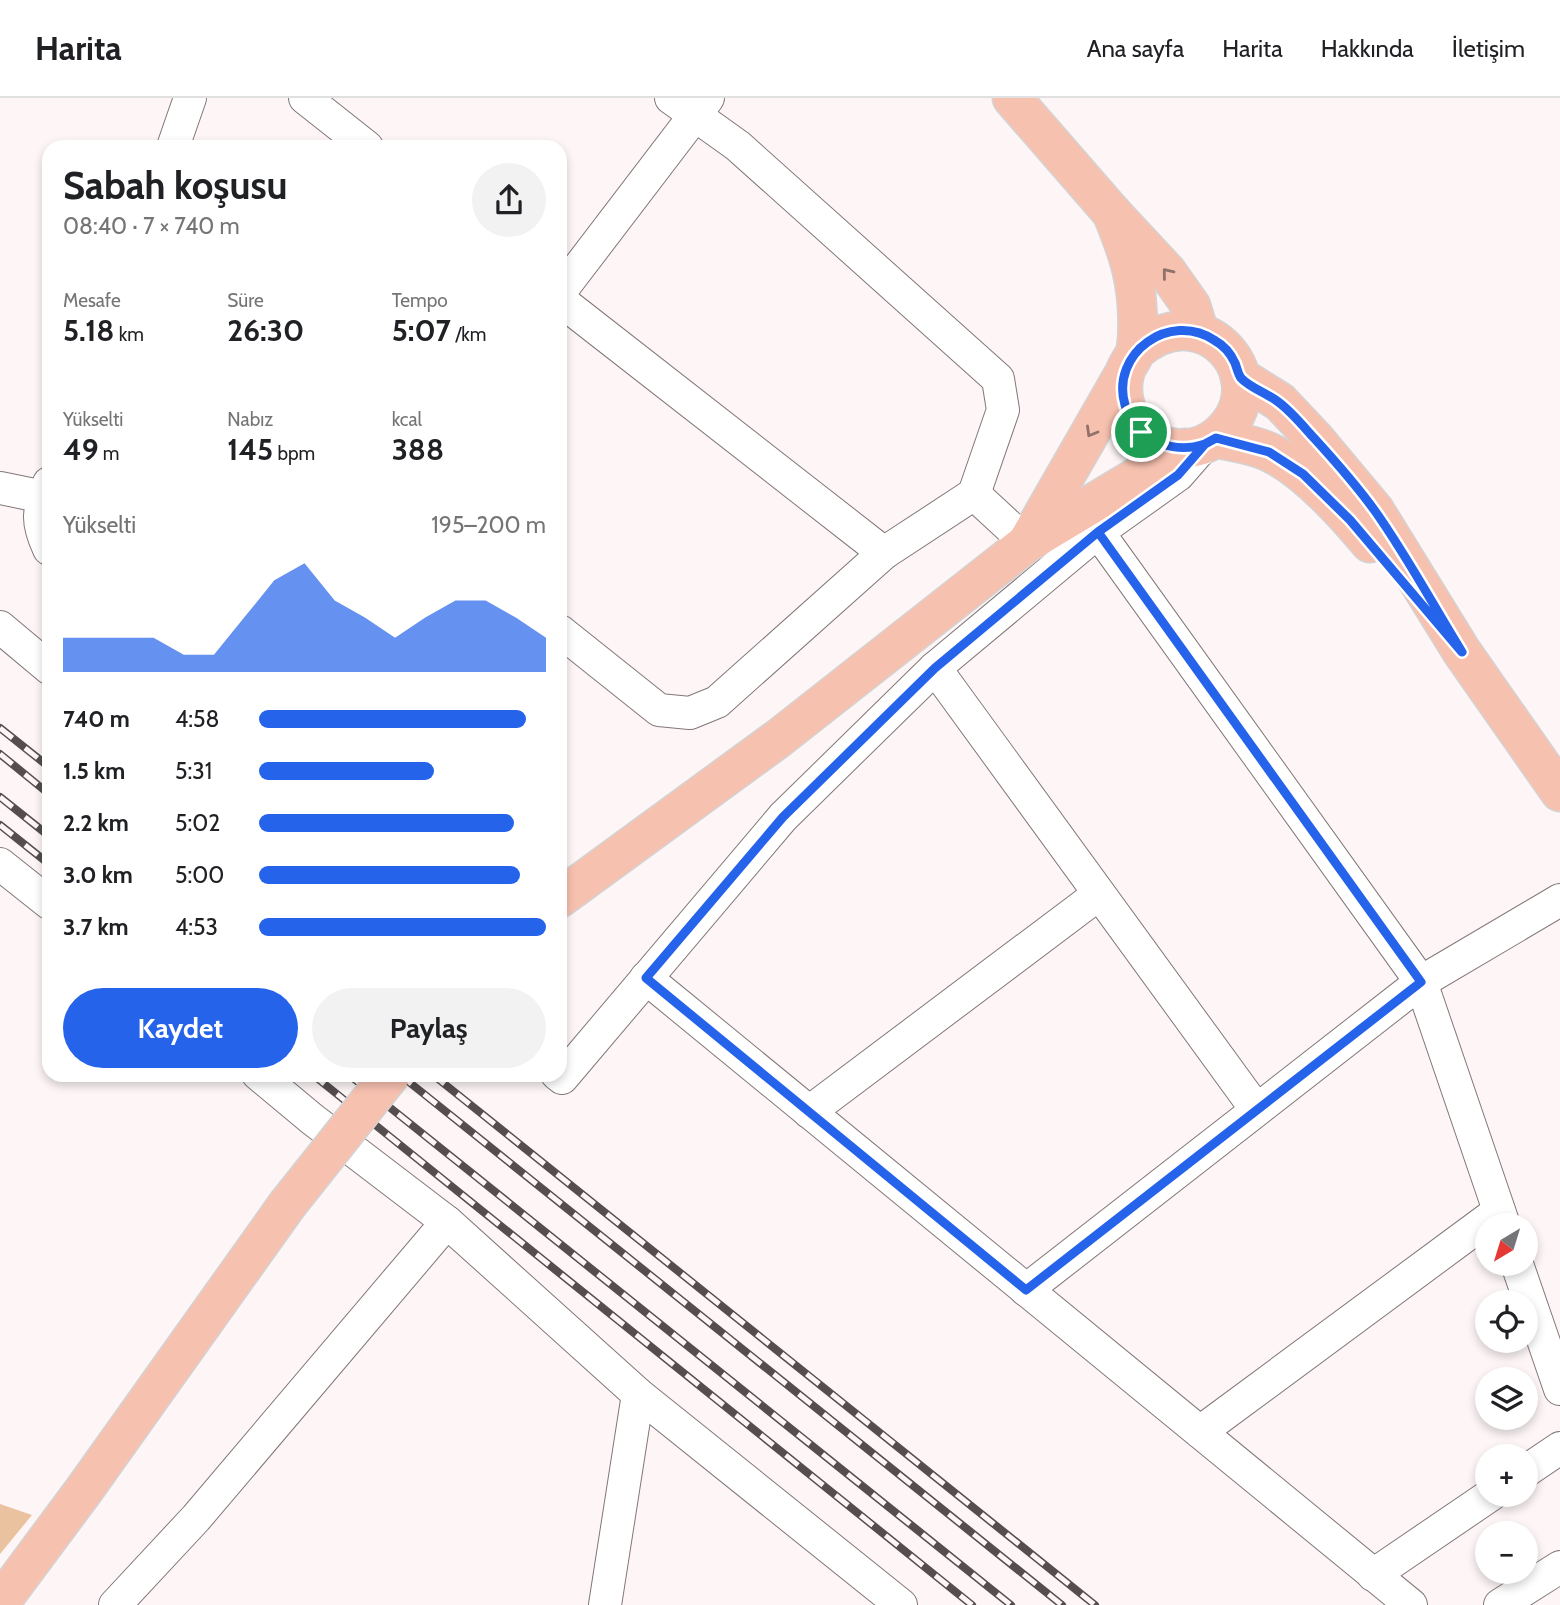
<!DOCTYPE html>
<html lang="tr">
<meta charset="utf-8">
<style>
body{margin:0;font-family:Cabin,sans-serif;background:#f2f2f2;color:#202124;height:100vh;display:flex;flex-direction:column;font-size:26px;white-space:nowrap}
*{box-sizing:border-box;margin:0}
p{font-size:23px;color:#757577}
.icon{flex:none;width:38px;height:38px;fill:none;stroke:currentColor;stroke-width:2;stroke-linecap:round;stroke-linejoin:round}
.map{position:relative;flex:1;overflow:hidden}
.sheet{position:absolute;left:42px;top:42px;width:525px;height:942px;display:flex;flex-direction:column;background:#fff;border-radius:21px;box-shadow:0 4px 10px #0003}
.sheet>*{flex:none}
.needle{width:46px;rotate:218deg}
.controls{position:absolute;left:1475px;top:1115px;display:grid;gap:14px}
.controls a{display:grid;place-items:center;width:63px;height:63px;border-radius:50%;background:#fff;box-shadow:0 4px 10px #0003;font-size:35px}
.pin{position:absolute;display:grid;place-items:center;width:60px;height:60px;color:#fff;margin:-30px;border:4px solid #fff;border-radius:50%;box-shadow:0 2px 7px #0007}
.round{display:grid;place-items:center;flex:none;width:74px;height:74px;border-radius:37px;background:#f2f2f2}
.head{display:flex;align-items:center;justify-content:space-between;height:119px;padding:0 21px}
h1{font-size:38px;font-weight:800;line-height:52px}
.stats{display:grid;grid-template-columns:repeat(3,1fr);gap:10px;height:119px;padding:7px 21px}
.stats div{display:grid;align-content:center}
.stats b{font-size:30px;font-weight:800}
.stats small{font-size:19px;font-weight:400}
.stats p{font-size:19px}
.chart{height:196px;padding:14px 21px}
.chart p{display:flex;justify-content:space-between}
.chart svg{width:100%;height:126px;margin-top:7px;fill:#2563eb;opacity:.7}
.action{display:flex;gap:14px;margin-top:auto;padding:14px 21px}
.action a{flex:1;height:80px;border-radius:42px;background:#2563eb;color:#fff;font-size:28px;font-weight:800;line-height:80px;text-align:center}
.action a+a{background:#f2f2f2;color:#202124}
ul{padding:0 21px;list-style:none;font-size:23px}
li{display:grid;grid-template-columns:112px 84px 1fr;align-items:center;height:52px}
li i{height:18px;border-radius:9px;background:#2563eb}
header{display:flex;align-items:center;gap:42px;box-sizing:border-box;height:98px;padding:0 35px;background:#fff;border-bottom:2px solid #e0e0e0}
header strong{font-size:33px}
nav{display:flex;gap:38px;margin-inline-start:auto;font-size:24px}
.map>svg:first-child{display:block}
</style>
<header>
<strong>Harita</strong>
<nav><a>Ana sayfa</a><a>Harita</a><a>Hakkında</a><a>İletişim</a></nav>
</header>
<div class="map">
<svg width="1560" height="1507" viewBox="0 0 1560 1507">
<rect width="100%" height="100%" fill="#fef6f6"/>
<!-- green -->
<polygon fill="#eac2a0" points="0,1406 32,1417 0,1456"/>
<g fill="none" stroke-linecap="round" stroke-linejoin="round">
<!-- minor casing -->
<g stroke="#837778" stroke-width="34">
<g id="minor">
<polyline points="305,0 367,49"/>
<polyline points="173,49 190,0"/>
<polyline points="560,194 708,0"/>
<polyline points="560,202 884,455"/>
<path d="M49 385C38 414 36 423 49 451"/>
<polyline points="0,390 44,399"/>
<polyline points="974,396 1027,445"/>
<polyline points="1098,434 1421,884 1504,1127"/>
<polyline points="0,529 49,570"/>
<polyline points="560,533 659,612 690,615 717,604 884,455 974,396 1003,312 998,281 738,48 671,0"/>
<polyline points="935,570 1256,1011"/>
<polyline points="0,766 49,805"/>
<polyline points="646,880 1411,1507"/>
<polyline points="258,976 312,1021 447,1124"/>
<polyline points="557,976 562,980 783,719 935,570 1098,434 1178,377 1205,346"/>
<polyline points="809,1014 1099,796"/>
<polyline points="1517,1166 1560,1291"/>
<polyline points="1026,1192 1421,884 1560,802"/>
<polyline points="1200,1334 1499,1113"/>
<polyline points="1526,1373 1560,1350"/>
<polyline points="1373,1477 1492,1396"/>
<polyline points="115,1507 196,1420 447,1124 638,1296 901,1507"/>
<polyline points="605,1507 638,1296"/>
<polyline points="1500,1507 1560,1469"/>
</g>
</g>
<!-- major casing -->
<g stroke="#d4d3d3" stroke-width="41">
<g id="major">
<polyline points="1012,0 1112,115 1167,174 1191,208 1199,234"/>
<path d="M1112 115C1125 148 1135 172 1137 208 1138 221 1138 238 1136 251 1135 259 1127 266 1125 274 1116 307 1136 341 1168 349 1186 353 1205 349 1219 337 1280 284 1205 192 1136 253"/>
<polyline points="1240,279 1280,304 1314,340 1375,413 1462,554 1560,694"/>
<path d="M1216 340C1232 344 1253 346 1269 354 1304 370 1345 415 1370 445"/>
<polyline points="1028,443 1125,274"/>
<polyline points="560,800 779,640 1027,445 1185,350"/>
<polyline points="0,1505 84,1392 287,1107"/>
</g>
</g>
<!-- minor -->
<use href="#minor" stroke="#fff" stroke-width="32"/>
<!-- major -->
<use href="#major" stroke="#f7c1b0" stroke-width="38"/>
<!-- rail casing -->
<g stroke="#544e4e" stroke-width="8">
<g id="rail">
<polyline points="0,630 49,669"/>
<polyline points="0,656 49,696"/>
<polyline points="0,699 49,738"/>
<polyline points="0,727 49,766"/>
<polyline points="312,976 972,1507"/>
<polyline points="348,976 1011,1507"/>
<polyline points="399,976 1062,1507"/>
<polyline points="432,976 1095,1507"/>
</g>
</g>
<!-- rail -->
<use href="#rail" stroke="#fef6f6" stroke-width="5" stroke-dasharray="16" stroke-linecap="butt"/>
<!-- major-bridge casing -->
<g stroke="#d4d3d3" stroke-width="41" stroke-linecap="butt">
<polyline id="major-bridge" points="287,1107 391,976"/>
</g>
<!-- major-bridge -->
<use href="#major-bridge" stroke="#f7c1b0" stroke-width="38"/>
</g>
<!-- one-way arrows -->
<defs><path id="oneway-chevron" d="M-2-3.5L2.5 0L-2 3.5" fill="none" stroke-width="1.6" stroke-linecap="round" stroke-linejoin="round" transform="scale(1.75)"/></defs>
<g stroke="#90726a">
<use href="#oneway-chevron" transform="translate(1167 175) rotate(-129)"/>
<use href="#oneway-chevron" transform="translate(1091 334) rotate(120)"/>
</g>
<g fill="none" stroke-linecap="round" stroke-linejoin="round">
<!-- route casing -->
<g stroke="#fff" stroke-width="14">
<path id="route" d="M1141 334C1161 349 1181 354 1205 346L1178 377 1098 434 935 570 783 719 646 880 1026 1192 1421 884 1098 434 1178 377 1205 346 1216 340 1269 354 1303 376 1350 422 1462 554C1433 507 1407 458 1375 413 1357 388 1335 363 1314 340 1303 328 1290 312 1277 303 1266 295 1249 289 1241 280 1238 276 1237 270 1235 265 1231 256 1223 247 1214 242 1170 213 1110 255 1125 307 1128 317 1134 326 1141 334"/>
</g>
<!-- route -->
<use href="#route" stroke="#2563eb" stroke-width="9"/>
</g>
</svg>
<div class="controls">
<a><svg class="needle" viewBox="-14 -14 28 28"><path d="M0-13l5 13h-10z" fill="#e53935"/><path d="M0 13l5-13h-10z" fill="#757577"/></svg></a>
<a><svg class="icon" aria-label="locate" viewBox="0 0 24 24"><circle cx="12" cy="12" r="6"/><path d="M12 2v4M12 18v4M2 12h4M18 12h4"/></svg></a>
<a><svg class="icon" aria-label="layers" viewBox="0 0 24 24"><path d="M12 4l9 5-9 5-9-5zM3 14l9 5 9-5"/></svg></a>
<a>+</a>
<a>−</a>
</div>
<div class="pin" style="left:1141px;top:334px;background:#1e9e55"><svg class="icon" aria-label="arrive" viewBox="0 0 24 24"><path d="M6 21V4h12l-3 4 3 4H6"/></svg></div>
<section class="sheet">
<div class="head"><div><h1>Sabah koşusu</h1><p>08:40 · 7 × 740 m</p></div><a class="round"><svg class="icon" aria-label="share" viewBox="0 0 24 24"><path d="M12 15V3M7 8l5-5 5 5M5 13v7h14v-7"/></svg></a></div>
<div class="stats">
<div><p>Mesafe</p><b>5.18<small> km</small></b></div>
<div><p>Süre</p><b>26:30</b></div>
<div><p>Tempo</p><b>5:07<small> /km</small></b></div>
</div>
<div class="stats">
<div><p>Yükselti</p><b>49<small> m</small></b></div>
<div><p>Nabız</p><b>145<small> bpm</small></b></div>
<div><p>kcal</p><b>388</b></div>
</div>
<div class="chart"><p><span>Yükselti</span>195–200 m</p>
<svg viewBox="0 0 160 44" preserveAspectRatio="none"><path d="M0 44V32L10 32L20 32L30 32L40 38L50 38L60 25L70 12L80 6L90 19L100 25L110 32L120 25L130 19L140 19L150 25L160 32V44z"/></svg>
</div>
<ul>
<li><b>740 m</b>4:58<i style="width:93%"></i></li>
<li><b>1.5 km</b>5:31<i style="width:61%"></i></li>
<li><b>2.2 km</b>5:02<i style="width:89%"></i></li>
<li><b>3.0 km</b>5:00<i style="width:91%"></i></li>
<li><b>3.7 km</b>4:53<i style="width:100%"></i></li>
</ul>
<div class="action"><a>Kaydet</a><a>Paylaş</a></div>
</section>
</div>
